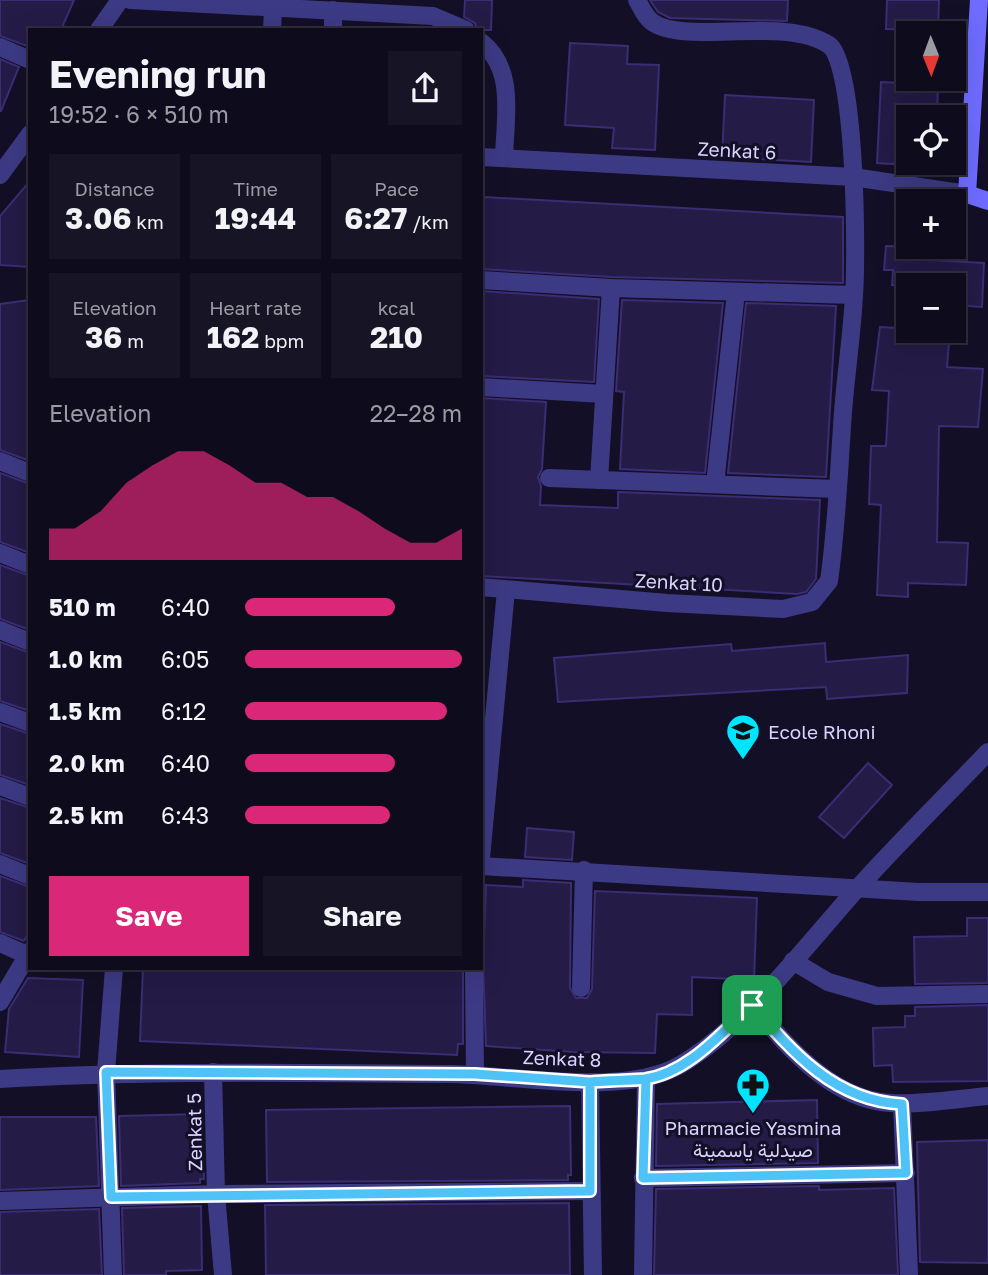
<!DOCTYPE html>
<meta charset="utf-8">
<style>
body{margin:0;font-family:"Golos Text",Vazirmatn,sans-serif;background:#171425;color:#f1f3f6;height:100vh;display:flex;flex-direction:column;font-size:26px;white-space:nowrap}
*{box-sizing:border-box;margin:0}
p{font-size:23px;color:#9b9ba3}
.icon{flex:none;width:38px;height:38px;fill:none;stroke:currentColor;stroke-width:2;stroke-linecap:round;stroke-linejoin:round}
.map{position:relative;flex:1;overflow:hidden}
.details{position:absolute;left:28px;top:28px;width:455px;height:942px;display:flex;flex-direction:column;background:#0e0b1c;border-radius:0px;box-shadow:0 7px 28px #0002,0 0 0 2px #2e2b3b}
.details>*{flex:none}
.needle{width:46px;rotate:179deg}
.tools{position:absolute;left:896px;top:21px;display:grid;gap:14px}
.tools a{display:grid;place-items:center;width:70px;height:70px;border-radius:0px;background:#0e0b1c;box-shadow:0 7px 28px #0002,0 0 0 2px #2e2b3b;font-size:35px}
.pin{position:absolute;display:grid;place-items:center;width:60px;height:60px;color:#fff;margin:-30px;border-radius:14px;box-shadow:0 4px 10px #0006}
.round{display:grid;place-items:center;flex:none;width:74px;height:74px;border-radius:0px;background:#171425}
.head{display:flex;align-items:center;justify-content:space-between;height:119px;padding:0 21px}
h1{font-size:38px;font-weight:700;line-height:52px}
.stats{display:grid;grid-template-columns:repeat(3,1fr);gap:10px;height:119px;padding:7px 21px}
.stats div{display:grid;align-content:center;border-radius:0px;background:#171425;text-align:center}
.stats b{font-size:30px;font-weight:700}
.stats small{font-size:19px;font-weight:400}
.stats p{font-size:19px}
.chart{height:196px;padding:14px 21px}
.chart p{display:flex;justify-content:space-between}
.chart svg{width:100%;height:126px;margin-top:7px;fill:#db2777;opacity:.7}
.primary-button{display:flex;gap:14px;margin-top:auto;padding:14px 21px}
.primary-button a{flex:1;height:80px;border-radius:0px;background:#db2777;color:#fff;font-size:28px;font-weight:700;line-height:80px;text-align:center}
.primary-button a+a{background:#171425;color:#f1f3f6}
ul{padding:0 21px;list-style:none;font-size:23px}
li{display:grid;grid-template-columns:112px 84px 1fr;align-items:center;height:52px}
li i{height:18px;border-radius:9px;background:#db2777}
.map>svg:first-child{display:block}
</style>
<div class="map">
<svg width="988" height="1275" viewBox="0 0 988 1275">
<rect width="100%" height="100%" fill="#130f26"/>
<!-- building -->
<g fill="#241b47" stroke="#3b2d73" stroke-width="2">
<polygon points="0,0 74,0 61,30 30,30 27,46 0,36"/>
<polygon points="465,0 492,0 491,30 477,30 475,23 464,17"/>
<polygon points="650,0 788,0 787,21 670,18 658,12"/>
<polygon points="887,0 939,0 938,31 886,29"/>
<polygon points="570,43 628,46 627,64 659,65 655,150 612,148 614,128 565,125"/>
<polygon points="0,59 19,67 1,111 0,111"/>
<polygon points="881,82 938,85 937,117 908,117 908,165 877,163"/>
<polygon points="725,95 814,100 811,162 722,157"/>
<polygon points="30,181 30,267 0,265 0,216"/>
<polygon points="484,197 843,217 843,283 612,277 481,269"/>
<polygon points="886,246 933,247 932,260 984,263 982,307 954,305 954,285 892,285 893,270 884,270"/>
<polygon points="481,291 599,299 594,382 481,376"/>
<polygon points="30,300 30,461 0,450 0,304"/>
<polygon points="622,300 723,303 705,473 620,469 624,392 616,391"/>
<polygon points="746,303 836,306 826,477 728,473"/>
<polygon points="880,327 950,331 947,367 983,369 978,427 939,426 937,542 968,543 966,585 908,583 908,597 877,595 881,505 869,504 871,446 886,446 889,391 872,390"/>
<polygon points="481,398 546,402 542,469 538,477 541,486 540,505 618,508 618,492 820,500 816,579 806,592 797,594 481,576"/>
<polygon points="0,473 30,484 30,553 0,542"/>
<polygon points="0,565 30,576 30,630 0,619"/>
<polygon points="0,642 30,653 30,711 0,701"/>
<polygon points="825,643 826,662 908,655 907,693 827,699 826,687 558,702 554,658 731,644 732,651"/>
<polygon points="0,724 30,734 30,785 0,775"/>
<polygon points="868,763 892,785 844,838 819,817"/>
<polygon points="0,798 30,808 30,864 0,853"/>
<polygon points="527,828 574,832 572,860 525,857"/>
<polygon points="0,876 30,887 30,930 24,941 0,932"/>
<polygon points="523,880 571,883 570,988 576,998 587,998 592,989 595,891 757,898 754,980 692,977 692,1015 657,1014 655,1053 573,1052 486,1046 483,961 486,885 523,887"/>
<polygon points="967,918 988,918 988,983 915,984 914,937 967,936"/>
<polygon points="143,968 463,968 463,1044 458,1044 457,1055 140,1041"/>
<polygon points="28,978 83,980 79,1057 5,1052 9,1009"/>
<polygon points="988,1005 988,1081 893,1082 892,1065 874,1066 873,1028 905,1027 905,1016 915,1016 915,1007"/>
<polygon points="817,1100 818,1163 656,1166 657,1104"/>
<polygon points="570,1106 571,1175 568,1175 568,1180 267,1182 266,1110"/>
<polygon points="201,1114 204,1179 200,1179 200,1183 121,1186 119,1116"/>
<polygon points="0,1117 96,1117 99,1186 0,1190"/>
<polygon points="988,1140 988,1263 920,1262 917,1142"/>
<polygon points="819,1186 819,1190 894,1188 898,1275 654,1275 656,1189"/>
<polygon points="569,1203 570,1275 266,1275 265,1205"/>
<polygon points="201,1206 202,1270 166,1271 166,1275 124,1275 122,1208"/>
<polygon points="99,1209 102,1275 0,1275 0,1212"/>
</g>
<g fill="none" stroke-linecap="round" stroke-linejoin="round">
<!-- street -->
<g stroke="#3d3a85" stroke-width="18">
<polyline points="130,0 433,16 466,30"/>
<polyline points="99,30 120,0"/>
<polyline points="272,30 273,9"/>
<polyline points="333,30 333,10"/>
<path d="M481 42C516 69 505 118 504 158"/>
<polyline points="0,47 30,60"/>
<polyline points="481,157 853,177 967,194"/>
<polyline points="0,175 30,134"/>
<polyline points="481,280 611,288 854,295"/>
<polyline points="481,387 604,394"/>
<polyline points="0,461 30,473"/>
<polyline points="549,478 837,489"/>
<polyline points="599,480 611,288"/>
<polyline points="715,484 736,292"/>
<polyline points="0,553 30,565"/>
<path d="M481 587 667 603 783 609 812 602 829 581C837 525 839 468 843 412 846 373 852 334 854 295 857 258 856 63 829 45 784 15 685 46 652 22 645 17 641 7 637 0"/>
<polyline points="0,630 30,642"/>
<polyline points="0,712 30,723"/>
<polyline points="0,786 30,797"/>
<polyline points="481,858 506,590"/>
<polyline points="0,864 30,876"/>
<polyline points="481,866 919,892 988,892"/>
<polyline points="0,943 27,955"/>
<polyline points="793,961 828,982 877,996 988,994"/>
<polyline points="474,968 475,1074"/>
<polyline points="581,988 584,870"/>
<polyline points="0,1002 30,951"/>
<path d="M752 1005C788 1047 831 1099 890 1103 922 1105 956 1099 988 1096"/>
<polyline points="213,1072 216,1194 223,1275"/>
<path d="M0 1079C150 1070 301 1073 451 1074 515 1075 625 1097 680 1065 744 1028 805 947 855 891 898 843 944 798 988 752"/>
<polyline points="590,1082 593,1275"/>
<polyline points="902,1104 909,1275"/>
<polyline points="643,1178 906,1173"/>
<polyline points="0,1201 216,1194 590,1191"/>
<polyline points="113,1275 106,1072 114,968"/>
<polyline points="643,1275 646,1079"/>
</g>
<!-- secondary -->
<polyline stroke="#6f6bff" stroke-width="18" points="979,0 967,194 988,201"/>
</g>
<g fill="none" stroke-linecap="round" stroke-linejoin="round">
<!-- route casing -->
<g stroke="#fff" stroke-width="14">
<path id="route" d="M752 1005C722 1032 688 1073 645 1079 627 1081 608 1080 590 1082V1191L111 1197 106 1072 475 1074 590 1082 646 1079 643 1178 906 1173 902 1104C835 1101 793 1053 752 1005"/>
</g>
<!-- route -->
<use href="#route" stroke="#4fc3f7" stroke-width="9"/>
</g>
<!-- icons -->
<defs>
<g id="school-pin" transform="scale(1.75)"><path d="M0 17L-7.5 6A9.5 9.5 0 1 1 7.5 6Z" fill="#00e5ff" stroke="#130f26"/><path d="M0-5L7-2L0 1L-7-2ZM-4 1L0 2.5L4 1V4Q0 6-4 4Z" fill="#111"/></g>
<g id="pharmacy-pin" transform="scale(1.75)"><path d="M0 17L-7.5 6A9.5 9.5 0 1 1 7.5 6Z" fill="#00e5ff" stroke="#130f26"/><path d="M-2-6h4v4h4v4h-4v4h-4v-4h-4v-4h4Z" fill="#111"/></g>
</defs>
<g fill-rule="evenodd">
<use href="#school-pin" x="743" y="731"/>
<use href="#pharmacy-pin" x="753" y="1085"/>
</g>
<g text-anchor="middle" dominant-baseline="central" stroke-width="6" stroke-linejoin="round" paint-order="stroke">
<!-- street labels -->
<g font-size="19" fill="#d9d4ff" stroke="#130f26">
<text transform="translate(737 150) rotate(3)">Zenkat 6</text>
<text transform="translate(679 582) rotate(3)">Zenkat 10</text>
<text transform="translate(562 1058) rotate(2)">Zenkat 8</text>
<text transform="translate(194 1132) rotate(-91)">Zenkat 5</text>
</g>
<!-- poi labels -->
<g font-size="19" fill="#d9d4ff" stroke="#130f26" text-anchor="start">
<text x="768" y="731">Ecole Rhoni</text>
<text x="753" y="1127" text-anchor="middle">Pharmacie Yasmina<tspan x="753" dy="22">صيدلية ياسمينة</tspan></text>
</g>
</g>
</svg>
<div class="tools">
<a><svg class="needle" viewBox="-14 -14 28 28"><path d="M0-13l5 13h-10z" fill="#e53935"/><path d="M0 13l5-13h-10z" fill="#9b9ba3"/></svg></a>
<a><svg class="icon" aria-label="locate" viewBox="0 0 24 24"><circle cx="12" cy="12" r="6"/><path d="M12 2v4M12 18v4M2 12h4M18 12h4"/></svg></a>
<a>+</a>
<a>−</a>
</div>
<div class="pin" style="left:752px;top:1005px;background:#1e9e55"><svg class="icon" aria-label="arrive" viewBox="0 0 24 24"><path d="M6 21V4h12l-3 4 3 4H6"/></svg></div>
<section class="details">
<div class="head"><div><h1>Evening run</h1><p>19:52 · 6 × 510 m</p></div><a class="round"><svg class="icon" aria-label="share" viewBox="0 0 24 24"><path d="M12 15V3M7 8l5-5 5 5M5 13v7h14v-7"/></svg></a></div>
<div class="stats">
<div><p>Distance</p><b>3.06<small> km</small></b></div>
<div><p>Time</p><b>19:44</b></div>
<div><p>Pace</p><b>6:27<small> /km</small></b></div>
</div>
<div class="stats">
<div><p>Elevation</p><b>36<small> m</small></b></div>
<div><p>Heart rate</p><b>162<small> bpm</small></b></div>
<div><p>kcal</p><b>210</b></div>
</div>
<div class="chart"><p><span>Elevation</span>22–28 m</p>
<svg viewBox="0 0 160 44" preserveAspectRatio="none"><path d="M0 44V33L10 33L20 27L30 17L40 11L50 6L60 6L70 11L80 17L90 17L100 22L110 22L120 27L130 33L140 38L150 38L160 33V44z"/></svg>
</div>
<ul>
<li><b>510 m</b>6:40<i style="width:69%"></i></li>
<li><b>1.0 km</b>6:05<i style="width:100%"></i></li>
<li><b>1.5 km</b>6:12<i style="width:93%"></i></li>
<li><b>2.0 km</b>6:40<i style="width:69%"></i></li>
<li><b>2.5 km</b>6:43<i style="width:67%"></i></li>
</ul>
<div class="primary-button"><a>Save</a><a>Share</a></div>
</section>
</div>
